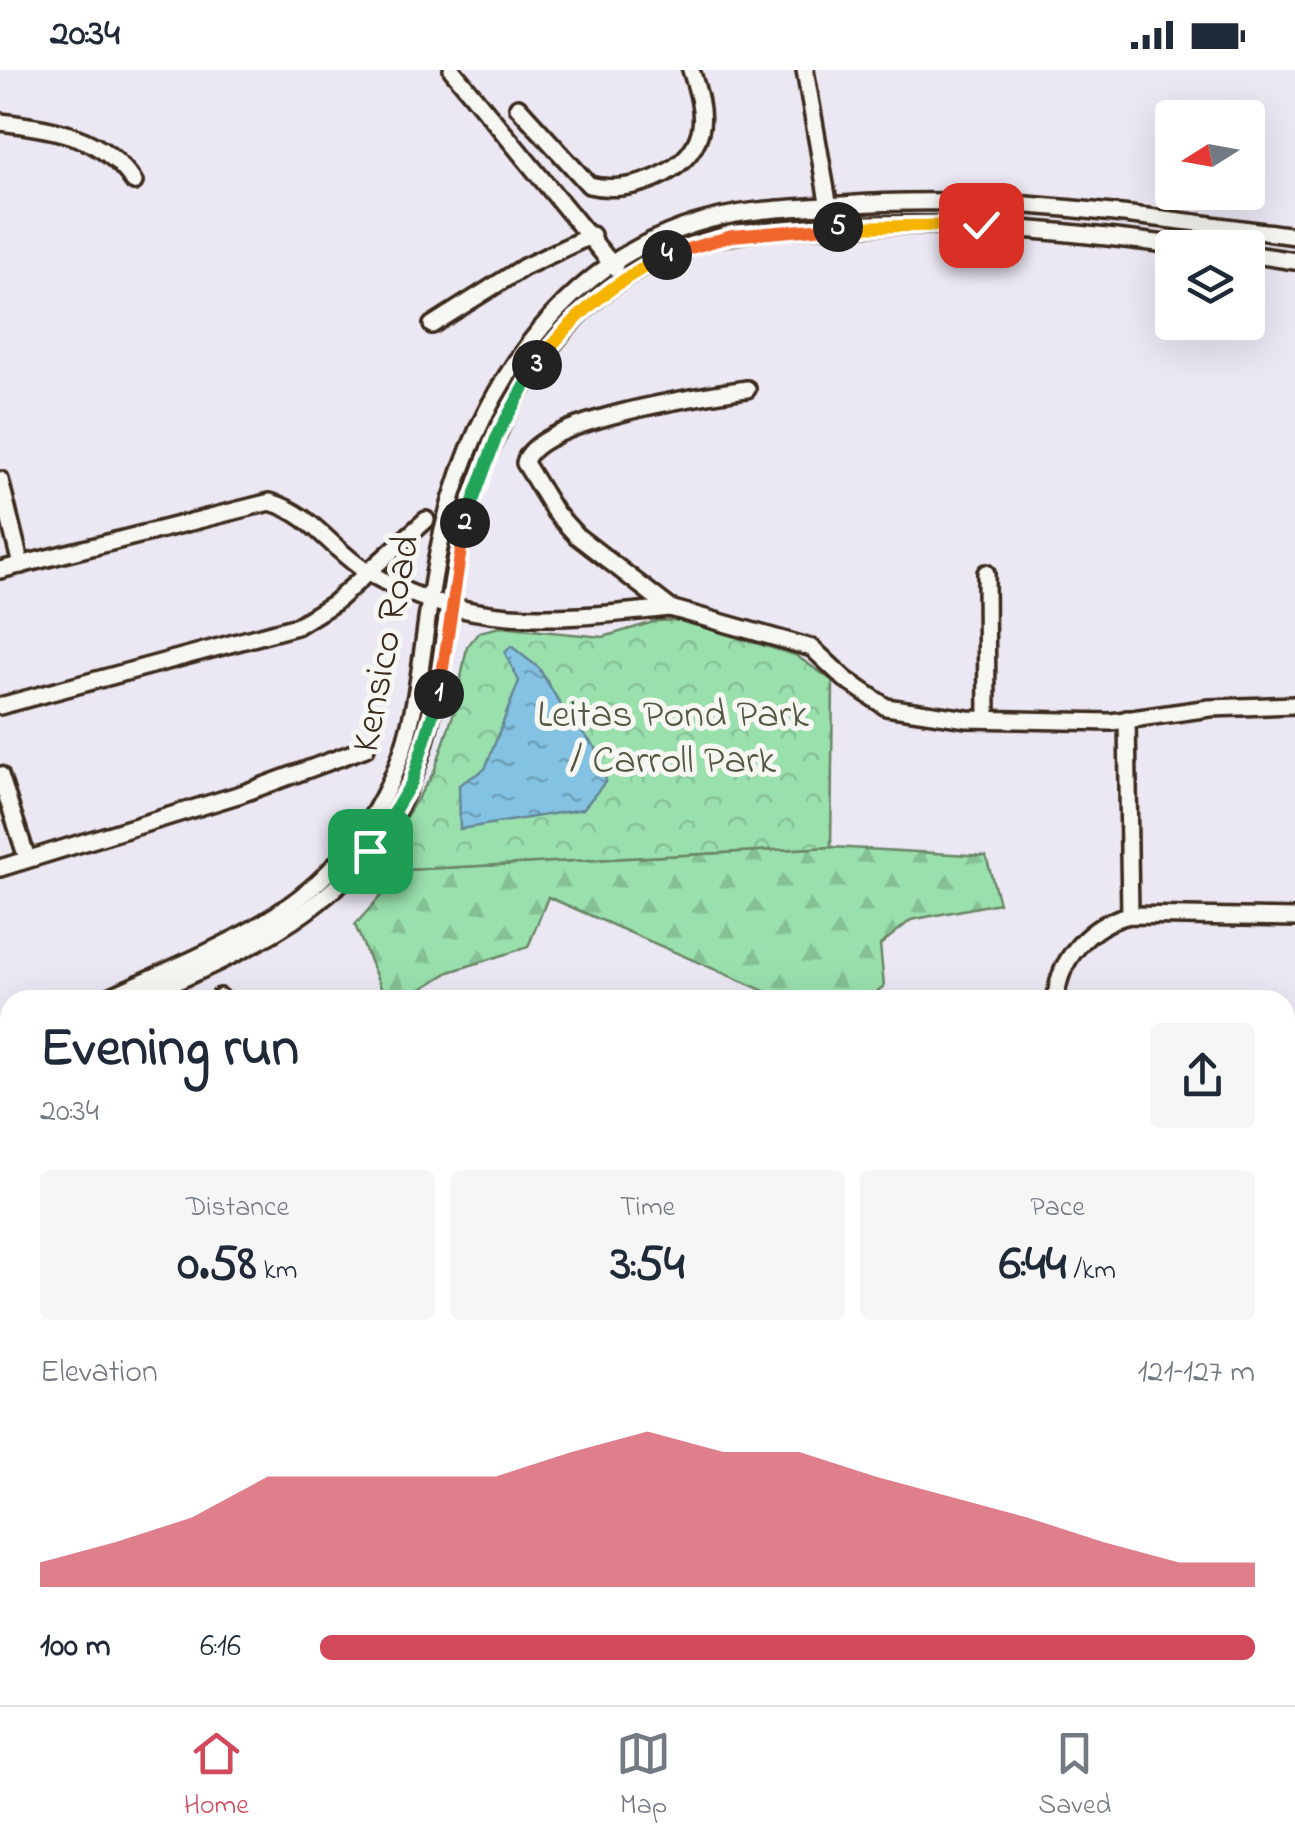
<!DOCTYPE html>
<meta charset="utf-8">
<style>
body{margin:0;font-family:"Indie Flower",sans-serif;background:#f6f6f7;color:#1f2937;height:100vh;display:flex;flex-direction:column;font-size:38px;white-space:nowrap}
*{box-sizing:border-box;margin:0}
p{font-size:32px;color:#747a83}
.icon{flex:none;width:55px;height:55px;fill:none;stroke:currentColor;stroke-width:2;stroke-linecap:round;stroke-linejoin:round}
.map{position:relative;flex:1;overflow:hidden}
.details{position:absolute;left:0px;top:920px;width:1295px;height:715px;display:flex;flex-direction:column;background:#fff;border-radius:30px 30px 0 0;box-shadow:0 10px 40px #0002}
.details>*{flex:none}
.needle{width:65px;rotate:259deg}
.buttons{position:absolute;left:1155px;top:30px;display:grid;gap:20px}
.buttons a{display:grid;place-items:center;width:110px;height:110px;border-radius:10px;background:#fff;box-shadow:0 10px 40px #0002;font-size:50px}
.pin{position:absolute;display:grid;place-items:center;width:85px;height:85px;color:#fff;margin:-42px;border-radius:20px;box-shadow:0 5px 15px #0006}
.km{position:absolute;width:50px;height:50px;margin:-25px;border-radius:50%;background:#222;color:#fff;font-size:28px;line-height:50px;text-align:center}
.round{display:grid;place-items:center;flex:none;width:105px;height:105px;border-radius:10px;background:#f6f6f7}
.headline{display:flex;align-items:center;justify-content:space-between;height:170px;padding:0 40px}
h1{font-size:55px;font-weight:800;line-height:75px}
.stats{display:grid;grid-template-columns:repeat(3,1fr);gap:15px;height:170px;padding:10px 40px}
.stats div{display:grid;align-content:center;border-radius:10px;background:#f6f6f7;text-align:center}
.stats b{font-size:50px;font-weight:800}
.stats small{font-size:28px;font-weight:400}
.stats p{font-size:28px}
.chart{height:280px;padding:20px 40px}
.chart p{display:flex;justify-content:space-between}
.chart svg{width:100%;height:180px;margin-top:10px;fill:#d1495b;opacity:.7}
ul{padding:0 40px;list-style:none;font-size:32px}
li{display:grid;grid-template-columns:160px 120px 1fr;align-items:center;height:75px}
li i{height:25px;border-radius:12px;background:#d1495b}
.status{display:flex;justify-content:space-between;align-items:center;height:70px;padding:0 50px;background:#fff;direction:ltr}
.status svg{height:28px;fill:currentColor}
.dock{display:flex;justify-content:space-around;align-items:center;height:140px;border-top:2px solid #e0e1e3;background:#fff;font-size:28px;color:#747a83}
.dock a{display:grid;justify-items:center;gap:5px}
.dock .selected{color:#d1495b}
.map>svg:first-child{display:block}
</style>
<div class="status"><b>20:34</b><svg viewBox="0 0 49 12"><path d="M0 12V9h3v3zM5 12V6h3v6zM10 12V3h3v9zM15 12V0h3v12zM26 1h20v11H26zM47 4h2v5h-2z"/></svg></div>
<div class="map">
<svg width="1295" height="1635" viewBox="0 0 1295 1635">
<defs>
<pattern id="forest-firs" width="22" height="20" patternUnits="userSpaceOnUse" patternTransform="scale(2.5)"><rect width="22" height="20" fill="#99e0ad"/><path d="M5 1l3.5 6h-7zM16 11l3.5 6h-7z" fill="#85c094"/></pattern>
<pattern id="park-crowns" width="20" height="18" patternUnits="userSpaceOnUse" patternTransform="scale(2.5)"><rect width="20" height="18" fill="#99e0ad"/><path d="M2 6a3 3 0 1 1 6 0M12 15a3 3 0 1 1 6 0" fill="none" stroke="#85c094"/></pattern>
<pattern id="water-ripples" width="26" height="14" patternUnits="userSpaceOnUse" patternTransform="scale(2.5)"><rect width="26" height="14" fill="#83c2e3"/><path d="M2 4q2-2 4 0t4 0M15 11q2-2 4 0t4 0" fill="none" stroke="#6c9eb7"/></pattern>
</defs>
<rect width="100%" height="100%" fill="#ebe7f3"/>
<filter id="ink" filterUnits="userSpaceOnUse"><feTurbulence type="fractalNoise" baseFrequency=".01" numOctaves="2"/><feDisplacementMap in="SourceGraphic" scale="20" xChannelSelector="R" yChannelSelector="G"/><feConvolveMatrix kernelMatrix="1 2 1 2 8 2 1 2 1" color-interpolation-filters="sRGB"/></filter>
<g filter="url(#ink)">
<!-- forest -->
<g fill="url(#forest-firs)" stroke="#6a8566" stroke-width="2.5">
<polygon points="831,777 986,786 999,833 911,850 880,875 884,916 867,930 785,930 548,827 528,877 449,902 404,930 386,930 355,855 404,800"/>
<polygon points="811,1625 948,1625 945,1635 831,1635"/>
<polygon points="976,1625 1182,1625 1181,1635 1001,1635"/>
</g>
<!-- park -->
<polygon fill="url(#park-crowns)" stroke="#6a8566" stroke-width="2.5" points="679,550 795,585 833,611 831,777 404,800 384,782 434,702 455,639 467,577 479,562 500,557 603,567 657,551"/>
<!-- water -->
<polygon fill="url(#water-ripples)" stroke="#668594" stroke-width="2.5" points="511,576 539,598 562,637 599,682 606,711 583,739 460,759 459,715 485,699 519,611 505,583"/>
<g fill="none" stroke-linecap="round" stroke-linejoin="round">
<!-- minor casing -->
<g stroke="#3b2a1e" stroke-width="22">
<g id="minor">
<polyline points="452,0 615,198"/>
<polyline points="805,0 830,143"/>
<path d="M518 37 589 115C627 125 689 105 700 62 705 43 697 18 691 0"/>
<path d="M0 52C52 58 104 66 134 112"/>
<polyline points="1248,184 1295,191"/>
<polyline points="432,255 524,197 592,165"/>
<path d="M747 319C707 325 533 350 525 393L555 442 577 466 670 538 812 578 845 609 886 637 967 649 1111 652 1210 638 1295 635"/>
<polyline points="0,410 21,495"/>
<path d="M0 500 270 432C313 444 332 481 369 503 470 561 559 549 670 538"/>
<polyline points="986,503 987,649"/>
<polyline points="0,636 297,556 334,533 426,450"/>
<polyline points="1127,649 1130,845"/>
<polyline points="0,705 27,788"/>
<polyline points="0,798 241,724 366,678"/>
<polyline points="220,927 221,930"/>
<path d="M103 930C184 892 276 861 337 793 433 686 412 587 443 460 476 326 557 197 694 154 741 139 793 138 842 135 995 123 1144 146 1295 166"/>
<path d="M136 930C221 890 310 857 370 781 446 684 435 585 460 473 490 340 573 202 714 169 760 159 810 158 857 156 972 151 1083 163 1197 178"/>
<path d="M1056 930C1058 889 1090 854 1130 845L1295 848"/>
<polyline points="0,978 10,974"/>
<polyline points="0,994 10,989"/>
<polyline points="0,1095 10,1117"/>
<polyline points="0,1137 10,1133"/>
<polyline points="1285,1237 1295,1239"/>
<polyline points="0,1277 10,1273"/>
<polyline points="0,1324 10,1329"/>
<polyline points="0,1471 10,1476"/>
<polyline points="0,1518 10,1497"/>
<polyline points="1285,1560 1295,1560"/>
<polyline points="0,1615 10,1620"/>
<polyline points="22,1625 46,1635"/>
<polyline points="344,1625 367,1635"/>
<polyline points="662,1625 684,1635"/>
</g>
</g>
<!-- minor -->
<use href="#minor" stroke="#f6f6f2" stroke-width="15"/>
</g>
</g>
<g fill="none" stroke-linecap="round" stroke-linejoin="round" filter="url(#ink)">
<!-- split-1 casing -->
<g stroke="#fff" stroke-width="20">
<polyline id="split-1" points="370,781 412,712 439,624"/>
</g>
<!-- split-2 casing -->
<g stroke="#fff" stroke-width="20">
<polyline id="split-2" points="439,624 465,453"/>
</g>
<!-- split-3 casing -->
<g stroke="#fff" stroke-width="20">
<polyline id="split-3" points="465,453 498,363 537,295"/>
</g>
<!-- split-4 casing -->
<g stroke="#fff" stroke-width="20">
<path id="split-4" d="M537 295C571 247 614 211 667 185"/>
</g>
<!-- split-5 casing -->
<g stroke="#fff" stroke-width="20">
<polyline id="split-5" points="667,185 732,166 838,157"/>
</g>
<!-- split-6 casing -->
<g stroke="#fff" stroke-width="20">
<polyline id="split-6" points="838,157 981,155"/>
</g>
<!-- split-1 -->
<use href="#split-1" stroke="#22a559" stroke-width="12"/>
<!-- split-2 -->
<use href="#split-2" stroke="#f0652b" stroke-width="12"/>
<!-- split-3 -->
<use href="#split-3" stroke="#22a559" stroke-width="12"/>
<!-- split-4 -->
<use href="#split-4" stroke="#f5b400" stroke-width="12"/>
<!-- split-5 -->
<use href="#split-5" stroke="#f0652b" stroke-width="12"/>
<!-- split-6 -->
<use href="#split-6" stroke="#f5b400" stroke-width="12"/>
</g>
<g text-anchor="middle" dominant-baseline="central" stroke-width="10" stroke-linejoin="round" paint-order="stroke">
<!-- street labels -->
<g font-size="40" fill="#3b2a1e" stroke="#f6f6f2">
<text transform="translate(388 574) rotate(-79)">Kensico Road</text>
</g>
<!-- park labels -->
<g font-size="40" fill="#525842" stroke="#f6f6f2">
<text x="673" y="646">Leitas Pond Park<tspan x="673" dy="46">/ Carroll Park</tspan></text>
</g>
</g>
</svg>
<div class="buttons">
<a><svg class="needle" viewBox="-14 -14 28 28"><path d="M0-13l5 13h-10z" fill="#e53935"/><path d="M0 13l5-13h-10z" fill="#747a83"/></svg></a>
<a><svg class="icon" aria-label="layers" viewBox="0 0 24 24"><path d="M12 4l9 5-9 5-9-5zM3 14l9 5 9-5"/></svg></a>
</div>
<div class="pin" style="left:370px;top:781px;background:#1e9e55"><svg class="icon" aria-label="arrive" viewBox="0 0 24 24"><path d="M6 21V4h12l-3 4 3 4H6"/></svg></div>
<div class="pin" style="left:981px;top:155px;background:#d93025"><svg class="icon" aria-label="check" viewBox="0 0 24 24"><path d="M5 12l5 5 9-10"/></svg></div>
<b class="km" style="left:439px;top:624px">1</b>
<b class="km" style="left:465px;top:453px">2</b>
<b class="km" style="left:537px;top:295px">3</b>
<b class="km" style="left:667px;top:185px">4</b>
<b class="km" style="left:838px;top:157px">5</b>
<section class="details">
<div class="headline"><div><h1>Evening run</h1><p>20:34</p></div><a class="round"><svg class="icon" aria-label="share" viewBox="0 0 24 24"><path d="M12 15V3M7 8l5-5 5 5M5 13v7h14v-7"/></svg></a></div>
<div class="stats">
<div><p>Distance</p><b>0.58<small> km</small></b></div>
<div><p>Time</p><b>3:54</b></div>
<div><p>Pace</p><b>6:44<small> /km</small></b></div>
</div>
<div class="chart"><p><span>Elevation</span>121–127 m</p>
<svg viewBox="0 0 160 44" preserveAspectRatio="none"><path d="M0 44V38L10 33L20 27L30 17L40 17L50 17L60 17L70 11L80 6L90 11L100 11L110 17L120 22L130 27L140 33L150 38L160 38V44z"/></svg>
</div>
<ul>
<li><b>100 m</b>6:16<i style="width:100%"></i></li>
</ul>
</section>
</div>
<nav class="dock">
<a class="selected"><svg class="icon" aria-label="home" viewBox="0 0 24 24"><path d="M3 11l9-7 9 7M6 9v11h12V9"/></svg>Home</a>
<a><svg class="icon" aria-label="map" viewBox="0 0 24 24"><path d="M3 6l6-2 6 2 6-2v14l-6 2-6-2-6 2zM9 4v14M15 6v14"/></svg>Map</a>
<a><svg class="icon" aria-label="saved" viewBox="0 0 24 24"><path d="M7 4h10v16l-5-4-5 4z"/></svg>Saved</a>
</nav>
